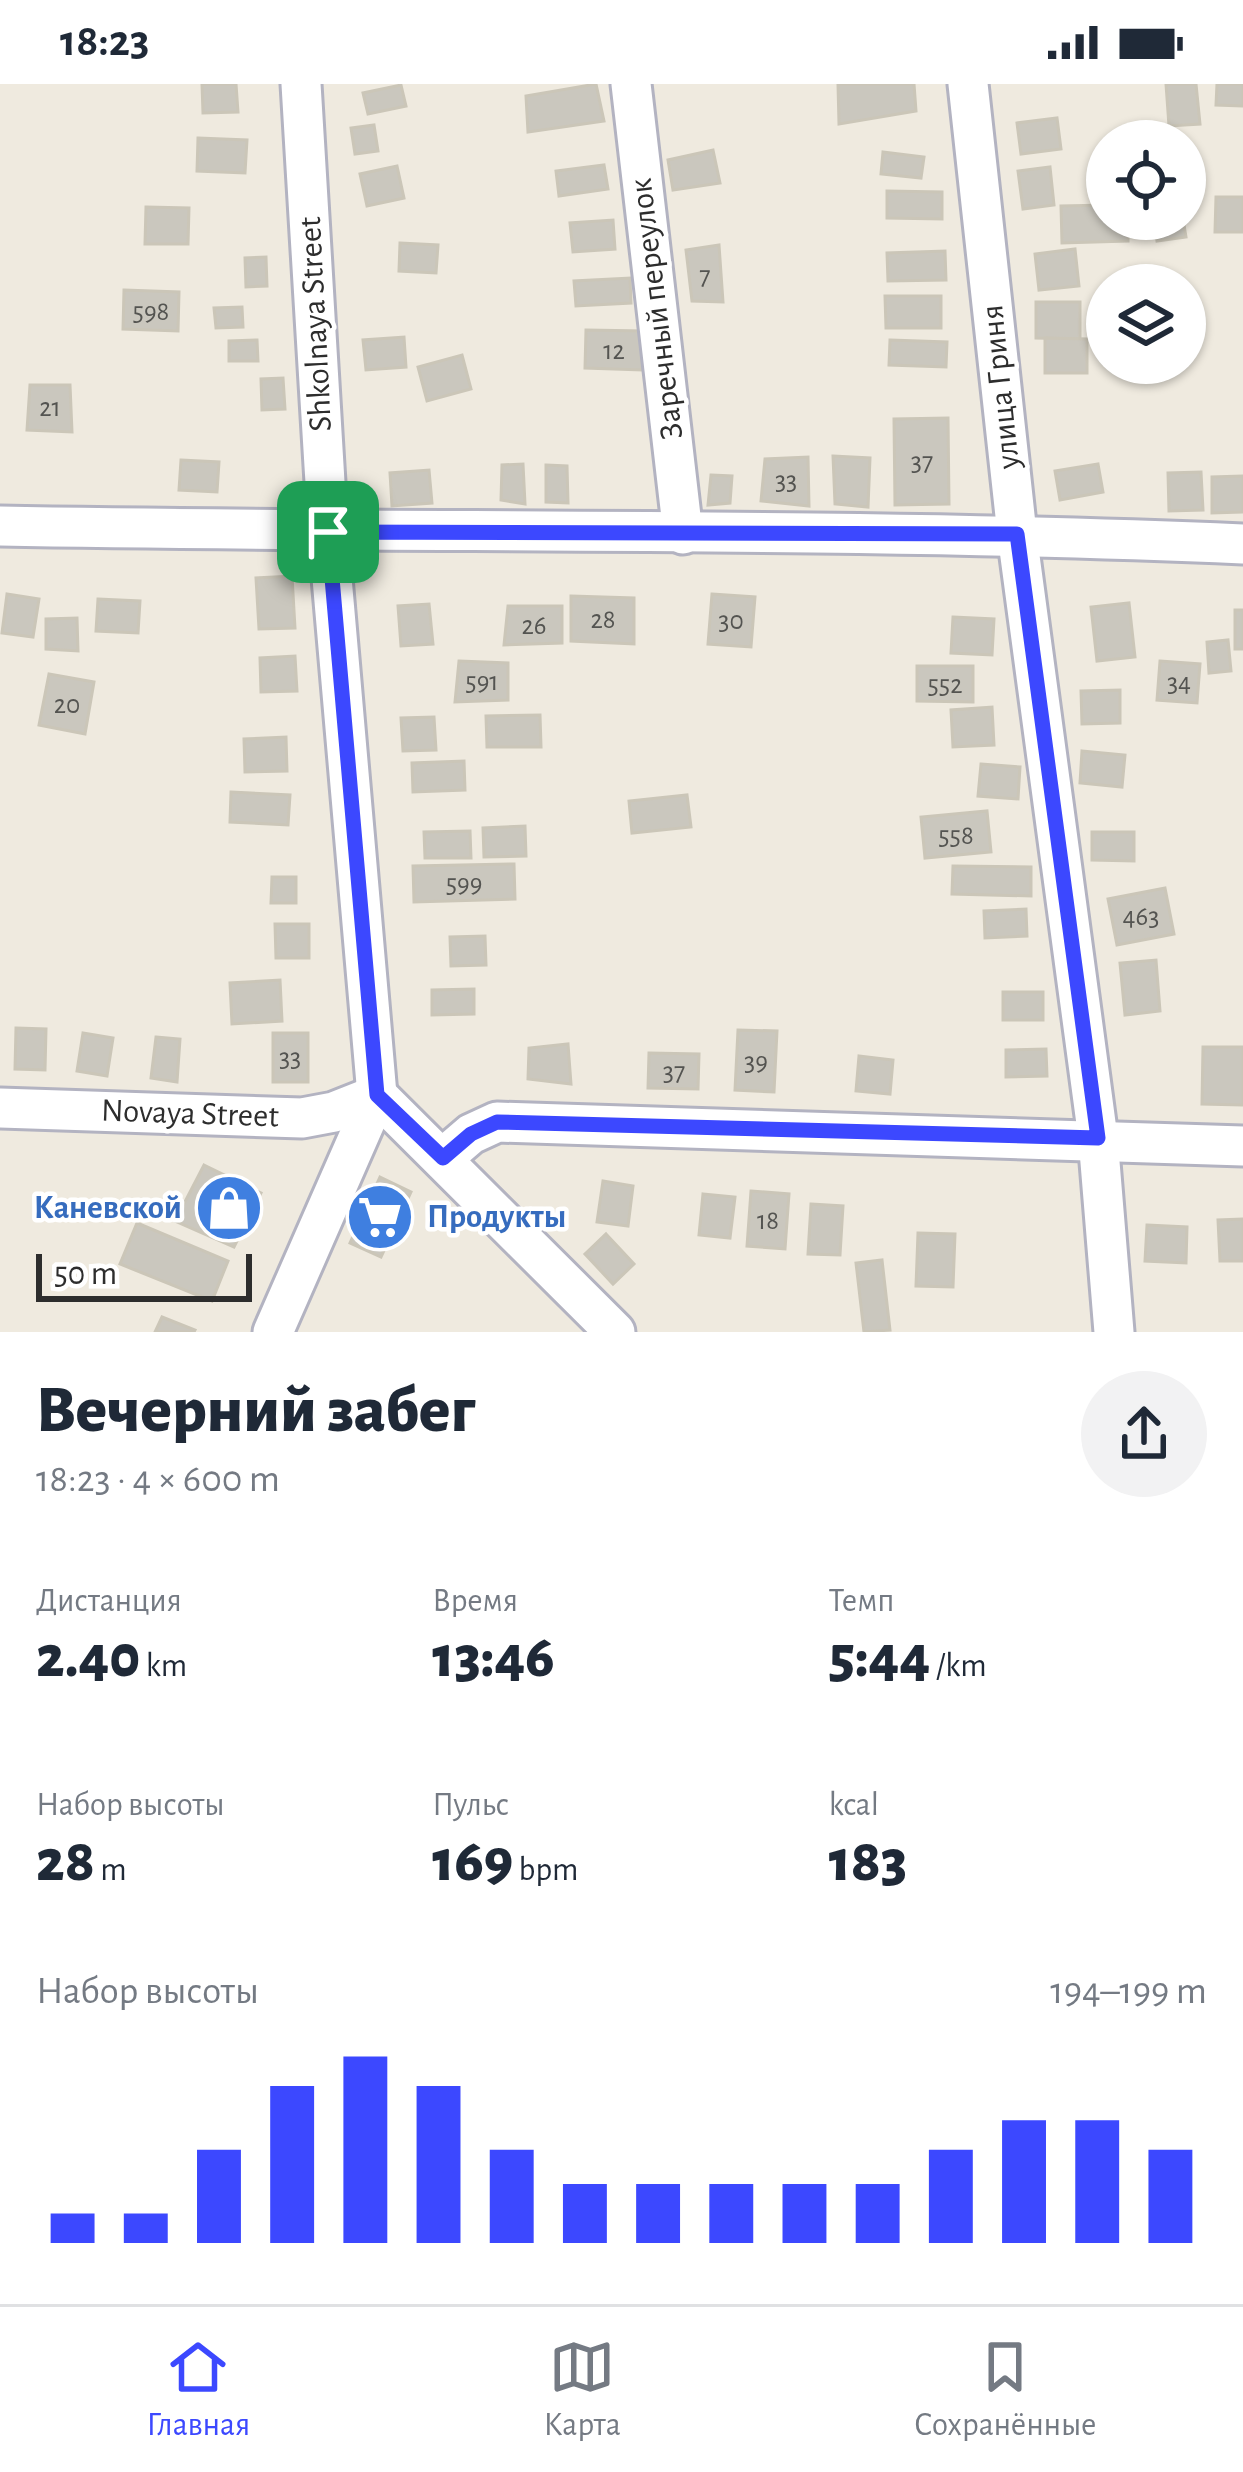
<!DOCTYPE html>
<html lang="ru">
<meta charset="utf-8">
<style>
body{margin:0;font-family:"Alegreya Sans",sans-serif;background:#f2f2f3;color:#1f2937;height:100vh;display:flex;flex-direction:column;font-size:45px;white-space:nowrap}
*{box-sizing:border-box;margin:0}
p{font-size:39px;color:#747a83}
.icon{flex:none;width:66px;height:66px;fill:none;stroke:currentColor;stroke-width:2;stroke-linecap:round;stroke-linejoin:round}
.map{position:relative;height:1248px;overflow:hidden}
.details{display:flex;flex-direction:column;background:#fff;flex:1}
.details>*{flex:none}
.tools{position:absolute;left:1086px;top:36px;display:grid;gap:24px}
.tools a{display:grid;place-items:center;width:120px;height:120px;border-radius:50%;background:#fff;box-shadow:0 3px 9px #0004;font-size:60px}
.scale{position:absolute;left:36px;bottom:30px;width:216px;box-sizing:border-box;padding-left:12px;border:6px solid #2d2d2d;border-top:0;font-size:33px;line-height:42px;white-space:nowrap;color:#2d2d2d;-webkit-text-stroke:9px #fff;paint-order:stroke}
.pin{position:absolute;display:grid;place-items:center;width:102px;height:102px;color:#fff;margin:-51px;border-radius:24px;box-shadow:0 6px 18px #0006}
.round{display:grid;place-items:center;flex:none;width:126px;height:126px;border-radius:63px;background:#f2f2f3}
.summary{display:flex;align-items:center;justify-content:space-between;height:204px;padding:0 36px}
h1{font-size:66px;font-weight:800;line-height:90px}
.stats{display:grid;grid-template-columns:repeat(3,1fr);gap:18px;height:204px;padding:12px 36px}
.stats div{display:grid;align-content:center}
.stats b{font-size:60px;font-weight:800}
.stats small{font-size:33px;font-weight:400}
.stats p{font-size:33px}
.chart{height:336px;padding:24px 36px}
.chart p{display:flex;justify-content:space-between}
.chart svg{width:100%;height:216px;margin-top:12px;stroke:#3c48ff;stroke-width:6}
.status{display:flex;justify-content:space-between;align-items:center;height:84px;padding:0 60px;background:#fff;direction:ltr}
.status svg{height:33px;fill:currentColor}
.tab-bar{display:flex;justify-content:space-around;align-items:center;height:168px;border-top:3px solid #e0e1e3;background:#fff;font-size:33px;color:#747a83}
.tab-bar a{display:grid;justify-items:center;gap:6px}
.tab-bar .current{color:#3c48ff}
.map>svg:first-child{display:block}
</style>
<div class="status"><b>18:23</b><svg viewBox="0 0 49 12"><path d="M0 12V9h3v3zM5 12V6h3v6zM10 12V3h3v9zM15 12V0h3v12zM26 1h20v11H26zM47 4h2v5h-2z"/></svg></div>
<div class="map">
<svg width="1243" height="1248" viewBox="0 0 1243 1248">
<rect width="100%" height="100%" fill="#efeadf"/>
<!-- building -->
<g fill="#cac7be" stroke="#cbc6b8" stroke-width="3">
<polygon points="202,0 236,0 238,28 203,29"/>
<polygon points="596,0 604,37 528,48 526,12"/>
<polygon points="838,0 914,0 916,27 839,40"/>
<polygon points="1166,0 1196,0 1200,40 1169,42"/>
<polygon points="1217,0 1243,0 1243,22 1216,21"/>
<polygon points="401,1 406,22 368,30 363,9"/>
<polygon points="1057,34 1061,65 1021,70 1017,39"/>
<polygon points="374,41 378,67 355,70 351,44"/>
<polygon points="198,54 247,56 245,89 197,87"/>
<polygon points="713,66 720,99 673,106 668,76"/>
<polygon points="883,68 924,73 921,94 881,90"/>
<polygon points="604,81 608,105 559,112 556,87"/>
<polygon points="397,82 404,114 367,122 360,90"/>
<polygon points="1050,83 1054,121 1023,125 1018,87"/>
<polygon points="887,107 942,108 942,135 887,134"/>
<polygon points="1216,113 1243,113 1243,148 1215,148"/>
<polygon points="1107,121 1107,135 1128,135 1128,157 1062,159 1061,122"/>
<polygon points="146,123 189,124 188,160 145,160"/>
<polygon points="1154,135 1183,135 1186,153 1157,157"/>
<polygon points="613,136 615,165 573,168 570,139"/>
<polygon points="400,159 438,161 436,189 399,187"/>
<polygon points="719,161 723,218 692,217 686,166"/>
<polygon points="1075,165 1079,202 1039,206 1035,170"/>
<polygon points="945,167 946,196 888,197 887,169"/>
<polygon points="266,173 267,202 246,203 245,174"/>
<polygon points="630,194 631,219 576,222 574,197"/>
<polygon points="124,206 179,208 178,247 123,245"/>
<polygon points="885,212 941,212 941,244 886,244"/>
<polygon points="1036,218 1080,218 1080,255 1036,254"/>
<polygon points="242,223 243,243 216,244 214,224"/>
<polygon points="586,246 643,247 642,286 585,284"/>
<polygon points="404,253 406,283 366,286 363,256"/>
<polygon points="1045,254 1087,255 1087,289 1045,289"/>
<polygon points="257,256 258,277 229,277 229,257"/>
<polygon points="890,256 947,258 946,283 889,281"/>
<polygon points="462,271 471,305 427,317 418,283"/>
<polygon points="283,294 285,325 262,326 261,295"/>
<polygon points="30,301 70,301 72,348 27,346"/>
<polygon points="948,334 949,420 895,421 894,335"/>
<polygon points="833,372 870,374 868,423 835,420"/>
<polygon points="808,373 809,422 761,417 765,375"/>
<polygon points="181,376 219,378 217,408 179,406"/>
<polygon points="523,380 525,420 501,416 502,381"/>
<polygon points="1098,380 1103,408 1060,416 1055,387"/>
<polygon points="546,381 567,382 568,419 546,418"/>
<polygon points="429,386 432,419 392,422 390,389"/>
<polygon points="1201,388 1203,426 1169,427 1168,389"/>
<polygon points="711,391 732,392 730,419 708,421"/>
<polygon points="1243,392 1243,428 1212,429 1212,393"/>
<polygon points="292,492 295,544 259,545 256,494"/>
<polygon points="7,510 39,515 33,553 2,549"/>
<polygon points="712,510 755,513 751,563 708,560"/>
<polygon points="571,512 634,514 634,560 571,557"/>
<polygon points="98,515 140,517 138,549 96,547"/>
<polygon points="1129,519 1135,573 1097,577 1091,523"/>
<polygon points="429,520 433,560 401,562 398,522"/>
<polygon points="508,522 562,522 562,559 504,561"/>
<rect x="1235" y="526" width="8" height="39"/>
<polygon points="953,533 994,535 992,571 951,569"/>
<polygon points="77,534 78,567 46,565 46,535"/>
<polygon points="1228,556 1231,587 1209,589 1207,558"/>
<polygon points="295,572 297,607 261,608 260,574"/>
<polygon points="459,577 508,579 508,616 455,618"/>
<polygon points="1160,577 1200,580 1197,619 1157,616"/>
<polygon points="917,582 973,582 973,618 917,617"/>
<polygon points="49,590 94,598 85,650 39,641"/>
<polygon points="1120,606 1120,639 1082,640 1081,607"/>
<polygon points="992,623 994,661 953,663 951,626"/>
<polygon points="540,631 541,663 487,663 486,632"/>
<polygon points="434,633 436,666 403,667 401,634"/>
<polygon points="286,653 287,687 245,688 244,655"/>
<polygon points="1082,667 1125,671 1122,703 1080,699"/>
<polygon points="464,677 465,706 413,708 412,679"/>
<polygon points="981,680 1020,683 1018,715 978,712"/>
<polygon points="231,708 290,711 288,741 230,738"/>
<polygon points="687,711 691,743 632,749 629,717"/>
<polygon points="987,727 991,768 925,774 921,733"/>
<polygon points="525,742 526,772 484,773 483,744"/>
<polygon points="470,747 471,774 425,774 424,748"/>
<polygon points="1092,748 1134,748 1134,777 1092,776"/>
<polygon points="514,780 515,815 414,818 413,782"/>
<polygon points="953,782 1031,783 1031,812 952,810"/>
<polygon points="272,793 296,793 296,819 271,819"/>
<polygon points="1165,804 1174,850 1117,861 1108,815"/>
<polygon points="1026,825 1027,852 985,854 984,827"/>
<polygon points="275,840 309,840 309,874 276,874"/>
<polygon points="485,852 486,881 451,882 450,853"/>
<polygon points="1156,876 1160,927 1125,931 1120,879"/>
<polygon points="280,896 282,937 232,940 230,899"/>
<polygon points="474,905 474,930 432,931 432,906"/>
<rect x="1003" y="908" width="40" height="28"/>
<polygon points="16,944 46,945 45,986 15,985"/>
<polygon points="738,946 777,947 774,1008 735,1006"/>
<polygon points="83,949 113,954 107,992 77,987"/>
<rect x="273" y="949" width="35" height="49"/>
<polygon points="156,953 180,955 177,998 151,994"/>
<polygon points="568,960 571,1000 528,995 529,964"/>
<polygon points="1203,963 1243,963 1243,1021 1202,1020"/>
<polygon points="1046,965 1047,992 1006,993 1006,966"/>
<polygon points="649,969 699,970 698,1005 648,1004"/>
<polygon points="859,972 893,976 890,1010 856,1007"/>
<polygon points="204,1081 261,1109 234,1163 175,1137"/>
<polygon points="380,1093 411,1108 381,1173 350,1159"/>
<polygon points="603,1097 633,1102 628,1142 597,1138"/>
<polygon points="751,1107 789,1110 785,1165 747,1162"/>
<polygon points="703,1110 735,1113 730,1154 699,1151"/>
<polygon points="811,1120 843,1122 840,1171 808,1170"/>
<polygon points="1243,1135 1243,1177 1220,1177 1218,1136"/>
<polygon points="137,1139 228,1177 212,1217 120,1180"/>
<polygon points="1147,1141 1187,1143 1186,1179 1145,1177"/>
<polygon points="918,1149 955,1150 953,1203 916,1202"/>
<polygon points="606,1150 634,1180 613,1200 585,1170"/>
<polygon points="882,1176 890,1246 864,1248 856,1179"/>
<polygon points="162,1233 195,1246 194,1248 155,1248"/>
</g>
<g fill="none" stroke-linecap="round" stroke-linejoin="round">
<!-- minor casing -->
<g stroke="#b3b3c1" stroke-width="45">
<g id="minor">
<polyline points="631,0 683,450"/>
<polyline points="968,0 1017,450 1098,1054 1114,1248"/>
<path d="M0 442C414 450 829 442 1243 460"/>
<polyline points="377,1011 615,1248"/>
<polyline points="0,1024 302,1034 334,1028 377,1011"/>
<polyline points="443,1074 471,1050 497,1038 1243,1062"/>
<polyline points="273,1248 377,1011 328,448 301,0"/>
</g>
</g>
<!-- minor -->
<use href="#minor" stroke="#fff" stroke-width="39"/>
</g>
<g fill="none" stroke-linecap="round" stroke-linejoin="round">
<!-- route casing -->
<g stroke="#fff" stroke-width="24">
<polygon id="route" points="328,448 1017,450 1098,1054 497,1038 471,1050 443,1074 377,1011"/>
</g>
<!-- route -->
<use href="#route" stroke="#3c48ff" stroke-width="15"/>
</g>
<!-- icons -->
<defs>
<g id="shop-disc" transform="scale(3.45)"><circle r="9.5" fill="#3f7fe0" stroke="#fff"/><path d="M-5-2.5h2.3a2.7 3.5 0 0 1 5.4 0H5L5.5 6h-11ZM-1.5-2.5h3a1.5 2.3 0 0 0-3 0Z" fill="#fff"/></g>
<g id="supermarket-disc" transform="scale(3.45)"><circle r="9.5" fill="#3f7fe0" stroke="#fff"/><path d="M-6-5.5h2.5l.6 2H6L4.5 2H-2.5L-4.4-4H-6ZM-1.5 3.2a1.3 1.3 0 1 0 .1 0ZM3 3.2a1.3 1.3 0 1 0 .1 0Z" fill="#fff"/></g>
</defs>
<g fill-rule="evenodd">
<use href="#shop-disc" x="229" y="1124"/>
<use href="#supermarket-disc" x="380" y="1133"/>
</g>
<g text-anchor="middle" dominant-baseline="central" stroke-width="9" stroke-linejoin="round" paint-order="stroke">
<!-- number labels -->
<g font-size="27" fill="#545451">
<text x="705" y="191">7</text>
<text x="151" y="227">598</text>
<text x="614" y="266">12</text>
<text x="50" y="323">21</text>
<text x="922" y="377">37</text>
<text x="786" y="396">33</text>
<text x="603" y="535">28</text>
<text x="731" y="536">30</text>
<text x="534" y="541">26</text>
<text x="482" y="597">591</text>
<text x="1179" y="598">34</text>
<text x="945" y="600">552</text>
<text x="67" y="620">20</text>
<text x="956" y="751">558</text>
<text x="464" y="799">599</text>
<text x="1141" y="832">463</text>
<text x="290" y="973">33</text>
<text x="756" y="977">39</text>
<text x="674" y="987">37</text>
<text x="768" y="1136">18</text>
</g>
<!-- street labels -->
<g font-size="33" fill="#2d2d2d" stroke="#fff">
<text transform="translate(657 225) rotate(-97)">Заречный переулок</text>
<text transform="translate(316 240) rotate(-93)">Shkolnaya Street</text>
<text transform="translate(1001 303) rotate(-96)">улица Гриня</text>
<text transform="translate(190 1030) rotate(2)">Novaya Street</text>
</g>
<!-- shop labels -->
<g font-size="33" font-weight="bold" fill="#366cbe" stroke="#fff" text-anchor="end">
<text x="182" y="1124">Каневской</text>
<text x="427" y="1133" text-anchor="start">Продукты</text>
</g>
</g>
</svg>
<div class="tools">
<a><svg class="icon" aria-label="locate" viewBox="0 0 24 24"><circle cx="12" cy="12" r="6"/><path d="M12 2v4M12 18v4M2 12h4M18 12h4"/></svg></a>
<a><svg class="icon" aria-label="layers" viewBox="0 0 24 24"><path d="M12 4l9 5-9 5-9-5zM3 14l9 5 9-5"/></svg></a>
</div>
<div class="scale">50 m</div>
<div class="pin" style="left:328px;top:448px;background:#1e9e55"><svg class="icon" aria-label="arrive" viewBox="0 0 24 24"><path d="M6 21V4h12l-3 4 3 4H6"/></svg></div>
</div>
<section class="details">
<div class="summary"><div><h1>Вечерний забег</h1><p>18:23 · 4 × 600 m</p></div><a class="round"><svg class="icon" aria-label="share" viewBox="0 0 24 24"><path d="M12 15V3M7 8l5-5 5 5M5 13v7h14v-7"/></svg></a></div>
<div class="stats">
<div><p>Дистанция</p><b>2.40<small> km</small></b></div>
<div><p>Время</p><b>13:46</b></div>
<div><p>Темп</p><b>5:44<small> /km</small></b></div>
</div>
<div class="stats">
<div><p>Набор высоты</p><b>28<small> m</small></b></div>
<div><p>Пульс</p><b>169<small> bpm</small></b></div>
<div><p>kcal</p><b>183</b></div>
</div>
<div class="chart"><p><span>Набор высоты</span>194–199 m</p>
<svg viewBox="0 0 160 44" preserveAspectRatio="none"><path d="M5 44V38M15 44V38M25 44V25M35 44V12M45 44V6M55 44V12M65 44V25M75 44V32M85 44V32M95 44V32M105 44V32M115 44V32M125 44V25M135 44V19M145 44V19M155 44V25"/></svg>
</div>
</section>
<nav class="tab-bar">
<a class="current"><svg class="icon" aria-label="home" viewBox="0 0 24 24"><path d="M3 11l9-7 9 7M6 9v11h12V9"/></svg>Главная</a>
<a><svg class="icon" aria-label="map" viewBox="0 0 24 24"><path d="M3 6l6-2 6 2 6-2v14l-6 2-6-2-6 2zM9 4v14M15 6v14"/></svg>Карта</a>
<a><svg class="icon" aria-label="saved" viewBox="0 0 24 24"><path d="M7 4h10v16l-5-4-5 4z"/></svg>Сохранённые</a>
</nav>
